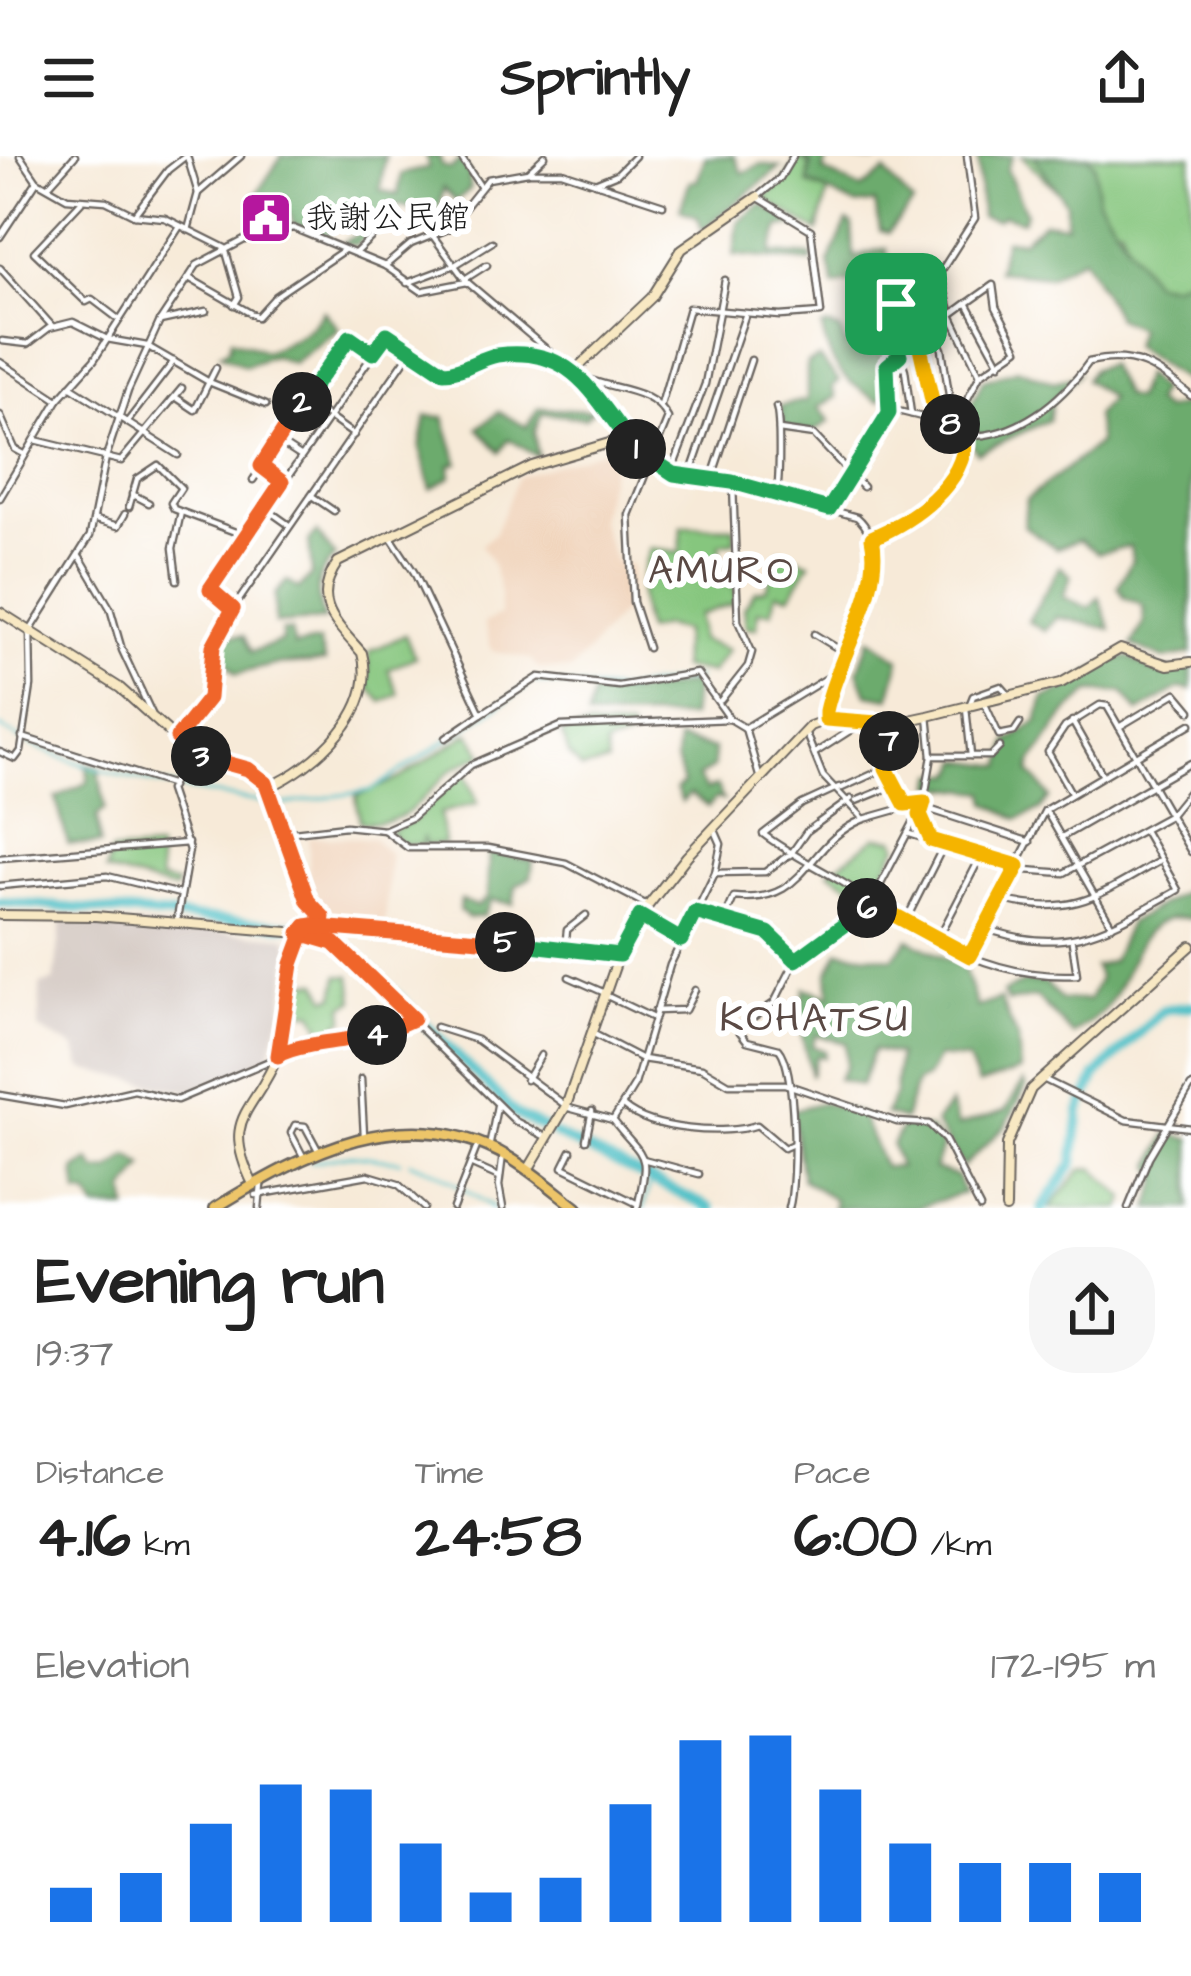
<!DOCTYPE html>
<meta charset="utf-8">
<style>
body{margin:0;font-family:"Architects Daughter","Klee One",sans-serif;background:#f6f6f6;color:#222;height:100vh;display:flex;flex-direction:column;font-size:45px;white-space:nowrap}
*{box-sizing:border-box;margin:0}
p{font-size:39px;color:#767676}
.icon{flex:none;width:66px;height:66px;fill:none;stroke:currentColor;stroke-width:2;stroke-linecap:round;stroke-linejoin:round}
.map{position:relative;height:1052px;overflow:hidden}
.panel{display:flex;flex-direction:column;background:#fff;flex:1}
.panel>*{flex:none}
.pin{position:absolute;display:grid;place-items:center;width:102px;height:102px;color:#fff;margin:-51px;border-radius:24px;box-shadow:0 6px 18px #0006}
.km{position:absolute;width:60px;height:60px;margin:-30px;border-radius:50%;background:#222;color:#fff;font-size:33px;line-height:60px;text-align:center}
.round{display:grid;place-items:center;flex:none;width:126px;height:126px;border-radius:48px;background:#f6f6f6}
.overview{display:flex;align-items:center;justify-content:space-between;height:204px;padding:0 36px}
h1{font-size:66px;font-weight:800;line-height:90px}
.metrics{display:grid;grid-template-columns:repeat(3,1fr);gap:18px;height:204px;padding:12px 36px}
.metrics div{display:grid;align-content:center}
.metrics b{font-size:60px;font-weight:800}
.metrics small{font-size:33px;font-weight:400}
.metrics p{font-size:33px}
.chart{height:336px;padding:24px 36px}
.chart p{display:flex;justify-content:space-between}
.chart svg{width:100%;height:216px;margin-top:12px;stroke:#1a73e8;stroke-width:6}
header{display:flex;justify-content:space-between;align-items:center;height:156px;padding:0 36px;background:#fff;font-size:54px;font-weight:800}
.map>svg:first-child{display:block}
</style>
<header><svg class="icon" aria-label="menu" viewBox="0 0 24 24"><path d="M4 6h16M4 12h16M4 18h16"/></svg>Sprintly<svg class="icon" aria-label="share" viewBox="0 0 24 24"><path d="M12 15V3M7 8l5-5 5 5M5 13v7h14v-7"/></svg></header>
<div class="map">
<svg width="1191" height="1052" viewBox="0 0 1191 1052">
<rect width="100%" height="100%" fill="#fff"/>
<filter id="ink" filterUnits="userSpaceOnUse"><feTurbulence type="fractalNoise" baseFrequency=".00833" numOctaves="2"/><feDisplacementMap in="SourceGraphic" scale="24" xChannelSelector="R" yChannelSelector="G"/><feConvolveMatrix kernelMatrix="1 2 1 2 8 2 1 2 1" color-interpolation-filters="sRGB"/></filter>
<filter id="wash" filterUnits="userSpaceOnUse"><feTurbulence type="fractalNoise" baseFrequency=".004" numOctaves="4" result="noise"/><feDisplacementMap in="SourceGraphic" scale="48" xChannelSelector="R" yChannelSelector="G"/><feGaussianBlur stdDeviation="2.7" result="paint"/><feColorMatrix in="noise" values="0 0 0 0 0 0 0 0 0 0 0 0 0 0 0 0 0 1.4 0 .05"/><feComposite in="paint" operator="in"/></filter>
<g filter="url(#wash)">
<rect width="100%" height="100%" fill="#f7ead8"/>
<!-- built -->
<g fill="#f1d5bd">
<polygon points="604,294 616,295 599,363 616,407 631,409 628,449 572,514 539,513 530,503 492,495 484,467 500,459 500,437 493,409 481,389 495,377 518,321"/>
<polygon points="309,681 373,682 390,698 385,770 341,768 309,753"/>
</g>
<!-- industrial -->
<polygon fill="#cec1ba" points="62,763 286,781 290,790 282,859 268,902 191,936 82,913 75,892 39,873 40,829 54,825"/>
<!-- green -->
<g fill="#86c67e" stroke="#51714d" stroke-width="3">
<polygon points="1022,0 1191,0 1191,128 1158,136 1139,118 1120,70 1088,65"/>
<polygon points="797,2 809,8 808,28 828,36 818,76 764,42 786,22"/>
<path d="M682 370 734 371 735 386 720 388 719 427 735 430V447L698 459 700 484 728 494 711 517 681 512 683 475 663 470 646 475C636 444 639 422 650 392L680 397Z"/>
<polygon points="780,395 810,407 790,440 776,437 772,456 758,455 757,472 746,471 744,452 755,435 766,433"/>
<polygon points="405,479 415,501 388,514 399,538 382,546 368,530 369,496"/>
<polygon points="588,571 630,573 630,582 605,590 608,607 582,613 569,599 562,577"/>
<path d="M469 577 484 598C473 603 459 608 449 616 418 644 407 672 360 666L356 640 398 623Z"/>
<polygon points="465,615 478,647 440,657 444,688 425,689 423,680 423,689 403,688 389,676 413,665"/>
<polygon points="876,681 895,683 898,690 877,728 861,722 855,732 829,716"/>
<polygon points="158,693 160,724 177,728 175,734 106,715 111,696"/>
<polygon points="295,814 302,815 303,826 319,826 327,842 335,840 339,819 351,820 354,845 344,850 345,863 324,876 314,856 292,855"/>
<polygon points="1094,1012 1125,1042 1122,1052 1049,1052 1081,1014"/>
</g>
<!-- forest -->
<g fill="#6cab6d" stroke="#446444" stroke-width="3">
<polygon points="282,0 385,0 380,34 398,39 401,18 428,12 427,0 439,0 442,10 451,12 460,4 469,18 470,33 456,45 443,32 440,49 428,62 420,54 397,49 356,89 340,88 361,76 357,54 326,64 330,80 293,68 290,58 268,52 255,40"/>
<polygon points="734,0 742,17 761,8 781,11 702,74 698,61 680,53 690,25 697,25 705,1"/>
<polygon points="802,0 878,0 875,6 828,1 823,15 862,33 885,16 913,48 888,77 880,75 875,47 855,49 808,26 811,7"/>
<polygon points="978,0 1013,0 1007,13 1026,57 1022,65 1004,59 997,64 981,61"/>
<polygon points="1034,0 1088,1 1095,8 1098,44 1153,126 1172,129 1191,119 1191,230 1133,190 1138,172 1117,162 1083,101 1049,120 997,115 1005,84 1023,84 1044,66 1066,69 1066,47"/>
<polygon points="761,48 795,68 780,71 771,97 812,100 811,106 734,99 738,66"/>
<polygon points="847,66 852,68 854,101 886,92 891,116 834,130 829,106"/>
<path d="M323 154 339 173 293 207 273 200 245 210 220 198 229 193 231 183 265 195C292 185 313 174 323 154Z"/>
<path d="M827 170 840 174 846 190 875 173 881 181 884 241 879 245C844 225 830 212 822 172Z"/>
<polygon points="819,202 839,225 832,231 836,241 818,251 830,265 813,276 785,272 780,250 807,244 807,207"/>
<polygon points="1108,208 1124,240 1135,243 1144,219 1160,234 1154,246 1164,254 1191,246 1191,498 1164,503 1132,489 1144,467 1143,449 1125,442 1118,431 1132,404 1130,390 1098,397 1079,384 1056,392 1024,370 1026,344 1099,287 1095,260 1110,242 1085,224 1093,213"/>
<polygon points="1018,213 1054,226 1077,219 1052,245 1049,264 977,297 961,270 983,224"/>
<polygon points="538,252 593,254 585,262 542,257 534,276 538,301 509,283 500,296 478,272 499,256 527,271"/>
<polygon points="426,260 444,261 458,307 450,309 451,321 431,333 420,292"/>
<path d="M317 376 335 400C314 420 315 437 324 464L275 468V438L287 425 299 433 312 418 309 385Z"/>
<polygon points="1060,410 1071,420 1063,441 1089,452 1099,441 1111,473 1057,461 1045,475 1028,465"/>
<polygon points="282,475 291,475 294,490 319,486 325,506 274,509 236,518 218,496 225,479 244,480 251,496 282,485"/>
<polygon points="870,482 900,503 890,542 867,538 858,515"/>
<path d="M1130 501 1152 515 1191 512V534L1180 532 1138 556 1123 536H1090L1065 559 1032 607 1030 616 1050 641 1040 654 1018 663 988 647 986 636 933 630 936 618H955L961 604 1003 610 1008 586 1038 565 1044 541C1076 534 1099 502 1130 501Z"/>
<polygon points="695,527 691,561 587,562 593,536 636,537"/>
<polygon points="678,584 714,593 713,612 698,621 706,634 717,630 723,644 716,642 708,651 690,638 682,646 676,633 683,628 676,604"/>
<polygon points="87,608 98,611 105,652 97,660 100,688 68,688 56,642 88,626"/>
<polygon points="489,696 533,705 531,721 516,730 513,748 491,744 483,760 468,762 459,754 461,744 477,750 487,742"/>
<path d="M1191 732V763C1133 752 1134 821 1103 855 1095 864 1082 871 1073 879L1036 841 1008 846 1003 837 1024 826 1046 827 1061 844H1089L1099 822 1094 811 1112 805 1129 767Z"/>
<polygon points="909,783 964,812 977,851 1000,843 1018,883 1020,915 978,929 968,904 938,901 927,921 916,927 904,964 885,958 895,938 898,899 873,894 861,929 838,923 846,911 846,887 816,879 812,890 825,895 824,901 816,900 811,920 799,865 805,832 830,840 828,818 839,795 893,802"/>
<polygon points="1023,926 1026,931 1006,969 963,1011 935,967 950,948 958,970 1005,955"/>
<polygon points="823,946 861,958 884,1011 899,1011 892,989 902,970 929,973 943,989 934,1013 957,1020 964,1037 914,1052 833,1052 835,1044 802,1023 792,954"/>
<polygon points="1167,978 1191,983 1191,1052 1149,1052 1159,1023 1152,1010"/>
<polygon points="129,1000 144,1010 126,1035 128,1052 96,1052 88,1039 78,1038 75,1014 90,1005 97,1015 110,1014"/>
</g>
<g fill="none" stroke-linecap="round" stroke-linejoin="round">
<!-- stream -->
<g stroke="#53c1c7" stroke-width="3">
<polyline points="535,526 617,535 697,522"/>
<path d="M0 571C72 617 183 634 266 647"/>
<polyline points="281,649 372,634 527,531"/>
<polyline points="311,1006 349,999 400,1005"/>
<polyline points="410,1006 437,1016 494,1052"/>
<polyline points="643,1052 651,1025"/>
</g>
<!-- river -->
<g stroke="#53c1c7" stroke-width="10">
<polyline points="0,746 295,770"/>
<polyline points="323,774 343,786 517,959 548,974"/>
<polyline points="556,979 711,1052"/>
<polyline points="1042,1052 1073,1008 1080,955 1096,920 1163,854 1191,850"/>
</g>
</g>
</g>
<g filter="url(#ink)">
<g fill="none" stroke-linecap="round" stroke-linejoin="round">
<!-- street casing -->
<g stroke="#69645e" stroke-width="9">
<g id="street">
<polyline points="20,0 37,25 67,42 106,45 134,59 165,62 225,92 239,141 234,149"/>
<polyline points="187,0 198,37 188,74"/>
<polyline points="460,0 480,30"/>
<polyline points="967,0 975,62 940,117 951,159 980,219"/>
<polyline points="528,16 562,16 663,49"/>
<polyline points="595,27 617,18 635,0"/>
<polyline points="48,30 75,0"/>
<polyline points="198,37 241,0"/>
<polyline points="81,46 34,96 86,146 92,143 117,162"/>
<polyline points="134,59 168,14 186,0"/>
<polyline points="433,80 467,126"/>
<polyline points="0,81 37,25"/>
<polyline points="355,97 381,72"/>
<polyline points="385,110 411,88 448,73 488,23 528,16 545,0"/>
<polyline points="898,111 889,165 905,214 911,258"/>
<polyline points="0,112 52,170"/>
<polyline points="916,115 920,145 942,193 953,265"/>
<polyline points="189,122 257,161 276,140 344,94"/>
<polyline points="465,123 487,109"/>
<polyline points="407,127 455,109 492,86"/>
<polyline points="895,148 919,187 937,265"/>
<polyline points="160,165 206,155"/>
<polyline points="2,185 28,188 49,172 73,166 107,183 147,190 209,226 266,249"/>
<polyline points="0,206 58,244"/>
<path d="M581 220C611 235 652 230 668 262L629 359 633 446 648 492"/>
<polyline points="70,230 178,299"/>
<polyline points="177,242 195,254 216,212"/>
<polyline points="305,244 354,279"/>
<polyline points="661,249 689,152 780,160 821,157 811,74 757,41 780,22 793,0"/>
<path d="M776 251C780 261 780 327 776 340"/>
<polyline points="889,257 889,204 967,147 1000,208"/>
<polyline points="0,259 15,293 24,298"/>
<polyline points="128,265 174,205"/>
<polyline points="954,269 980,219 1018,193 996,151 993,129 969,146"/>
<polyline points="779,274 814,279 863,331"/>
<path d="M965 280C1017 282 1061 245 1089 206 1135 195 1157 212 1191 240"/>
<path d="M626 282 650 307 673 318 732 326 857 361C906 403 831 506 826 563"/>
<polyline points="35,284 121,305 182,232"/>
<polyline points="277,285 300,300"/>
<polyline points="263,312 282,326"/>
<polyline points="671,317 705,228 725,124"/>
<polyline points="690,319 745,160"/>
<polyline points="712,321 751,204"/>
<polyline points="253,324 350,181 373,197"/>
<polyline points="132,338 149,347"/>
<polyline points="312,340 334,355"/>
<polyline points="0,342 58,244 94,204 180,70"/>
<polyline points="129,351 137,323 158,309 181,332 171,347 174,353 246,380"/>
<polyline points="265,352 289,369"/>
<path d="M828 353 894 254 954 269 965 280C967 330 911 364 872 383"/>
<polyline points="96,364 118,370 125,358"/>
<polyline points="390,380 414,416 481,558 539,521 619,530 697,517 730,563 745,572 760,623"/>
<polyline points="80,401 110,452 122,494 152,558"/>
<polyline points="177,424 173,392 181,356"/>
<polyline points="233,453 210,433 387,178 411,195"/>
<polyline points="814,478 842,495"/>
<polyline points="721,544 748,510 752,496 738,465 733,329"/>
<polyline points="984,546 999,579 1014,576 1020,567"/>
<polyline points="969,550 973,540 1001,530 1009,539"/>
<polyline points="966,552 971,600"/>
<polyline points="1072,565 1102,618"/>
<polyline points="891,568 886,612 904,646"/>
<polyline points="1119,571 1176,537 1191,555"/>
<polyline points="745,572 832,519"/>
<polyline points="806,578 823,620 864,663 924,646"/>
<polyline points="22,581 170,628"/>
<polyline points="178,581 209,542 213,490 233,453 411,195 452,217 493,200 554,201"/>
<polyline points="446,582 481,558"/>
<polyline points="0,596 15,603 21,595 31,530 30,475 90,380 106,301 128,235 160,165 197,109 250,81 293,72 385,110 421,135 467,126 571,214"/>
<polyline points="815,597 865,565"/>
<polyline points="932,600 991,600 1000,591"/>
<path d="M839 631 802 648 763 678C788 697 814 709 842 726 920 774 981 824 1077 819L1072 786"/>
<polyline points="842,632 886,612"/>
<polyline points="1071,637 1048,596 1065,571 1100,549 1107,550 1191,696"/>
<polyline points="856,645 895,629"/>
<polyline points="922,651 1030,686"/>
<polyline points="1046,655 1112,770"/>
<polyline points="919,659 929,681"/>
<polyline points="384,674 408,692 488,692 566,707 647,749"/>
<polyline points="285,677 346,670 384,674 411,662 471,609 561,570 730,563"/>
<polyline points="910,678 1025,714 1064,717 1169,660 1191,633"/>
<polyline points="1062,681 1191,607"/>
<polyline points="790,699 807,675 851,643"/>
<polyline points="0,702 188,687"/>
<polyline points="715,717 765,716 787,700"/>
<polyline points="299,721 323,767"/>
<polyline points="0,730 107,720 180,738"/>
<path d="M1000 743C1072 762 1100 739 1161 704"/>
<path d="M695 756 725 762 734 741C809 749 804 687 864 663"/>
<polyline points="640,760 681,784"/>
<polyline points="725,762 768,777 796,804"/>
<polyline points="177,763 189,694 169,634 189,594"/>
<polyline points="905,766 944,689"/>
<path d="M984 772C1069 801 1105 775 1178 734L1145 676"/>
<polyline points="300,776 306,769 323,767 619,799"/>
<polyline points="303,777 334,787 515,965 548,982"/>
<polyline points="938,783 981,700"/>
<polyline points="565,793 567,774 586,759"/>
<polyline points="970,799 1045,654 1191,568"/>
<polyline points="569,821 605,837"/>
<polyline points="605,839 653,862"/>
<polyline points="655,855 685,854 695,834"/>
<polyline points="436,871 477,884 569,952 613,964 635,928 670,809 715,717 721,688 714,672"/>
<polyline points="592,877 642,903 702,912 729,928 785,928 897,966 929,968 945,984 980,1052"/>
<polyline points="283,895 388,877 413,863"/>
<polyline points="361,923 364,980"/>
<polyline points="526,924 541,899"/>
<polyline points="1045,924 1126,964 1191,972"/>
<polyline points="0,939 65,950 134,934 177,944 274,903"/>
<path d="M624 951C651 974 725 980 757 969L784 992 793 988"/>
<path d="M613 964C645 1005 651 993 637 1052"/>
<polyline points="586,984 592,955"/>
<polyline points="489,992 497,950"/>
<polyline points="571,995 563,1011 638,1048"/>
<polyline points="303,1000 291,977 295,969 305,970 318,994"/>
<polyline points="643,1003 699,1018"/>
<polyline points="472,1009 499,1021"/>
<polyline points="256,1039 368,1019 398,1028 424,1052"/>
<polyline points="259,1052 261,1029"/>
<polyline points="453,1052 478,988"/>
<polyline points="503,1052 499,1030 503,998"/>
<path d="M789 1052C797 1024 796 912 779 893L747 885 737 872 774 847 796 804 871 747 924 646 932 600 928 560"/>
<polyline points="1128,1052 1149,1001 1191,930"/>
</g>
</g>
<!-- secondary casing -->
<g stroke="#69645e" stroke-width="12">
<g id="secondary">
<polyline points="0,456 120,532 189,594 241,610 263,624 298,719"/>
<path d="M269 631C315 611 378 555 362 497 336 467 310 446 338 406L532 310 626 282 573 216 652 141 682 93 757 41"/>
<path d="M0 759 95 760 300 777C291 816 293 862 278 899 255 957 219 960 253 1028"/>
<polyline points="528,1014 566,950 619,799 640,760 687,700 810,570 831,562 891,568 928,560 1061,527 1120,493 1168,509 1191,506"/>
<polyline points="1006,1052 1007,988 1031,933 1191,790"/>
</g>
</g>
<!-- primary casing -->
<g stroke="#69645e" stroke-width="14">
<path id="primary" d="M215 1052C304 997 407 941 510 1002 533 1016 555 1035 577 1052"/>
</g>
<!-- street -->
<use href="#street" stroke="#fff" stroke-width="4.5"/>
<!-- secondary -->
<use href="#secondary" stroke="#f8e8c3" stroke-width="8"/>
<!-- primary -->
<use href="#primary" stroke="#edc569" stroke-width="9"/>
</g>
</g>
<g fill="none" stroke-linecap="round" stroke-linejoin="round" filter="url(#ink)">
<!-- split-1 casing -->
<g stroke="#fff" stroke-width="24">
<polyline id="split-1" points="636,293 674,318 732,326 829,353 889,257 887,210 900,199 889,165 896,148"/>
</g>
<!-- split-2 casing -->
<g stroke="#fff" stroke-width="24">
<path id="split-2" d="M302 246 350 181 373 197 387 178 444 216C463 216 479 202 497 199 576 189 592 241 636 293"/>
</g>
<!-- split-3 casing -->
<g stroke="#fff" stroke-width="24">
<polyline id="split-3" points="201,600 177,582 209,542 213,490 233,453 210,433 282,326 261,310 302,246"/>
</g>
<!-- split-4 casing -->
<g stroke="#fff" stroke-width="24">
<polyline id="split-4" points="201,600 248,613 266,627 308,745 323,761 322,767 306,770 300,777 334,787 413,863 377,879"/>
</g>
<!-- split-5 casing -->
<g stroke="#fff" stroke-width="24">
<path id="split-5" d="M377 879C353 884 292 888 278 900L292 808 306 770 505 786"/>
</g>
<!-- split-6 casing -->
<g stroke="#fff" stroke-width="24">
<polyline id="split-6" points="505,786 619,799 640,760 681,784 695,756 768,777 796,804 867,752"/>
</g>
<!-- split-7 casing -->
<g stroke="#fff" stroke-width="24">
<polyline id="split-7" points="867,752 872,747 970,800 1018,710 931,684 920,659 924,646 905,648 886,612 889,585"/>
</g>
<!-- split-8 casing -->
<g stroke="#fff" stroke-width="24">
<path id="split-8" d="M889 585 890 568 826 563V555C837 501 884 434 872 382 911 365 966 329 965 280L950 268"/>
</g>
<!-- split-9 casing -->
<g stroke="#fff" stroke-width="24">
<polyline id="split-9" points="896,148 919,187 937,266 950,268"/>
</g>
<!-- split-1 -->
<use href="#split-1" stroke="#22a559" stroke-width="15"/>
<!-- split-2 -->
<use href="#split-2" stroke="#22a559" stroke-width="15"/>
<!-- split-3 -->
<use href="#split-3" stroke="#f0652b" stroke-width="15"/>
<!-- split-4 -->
<use href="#split-4" stroke="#f0652b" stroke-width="15"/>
<!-- split-5 -->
<use href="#split-5" stroke="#f0652b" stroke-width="15"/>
<!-- split-6 -->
<use href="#split-6" stroke="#22a559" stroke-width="15"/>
<!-- split-7 -->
<use href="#split-7" stroke="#f5b400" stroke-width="15"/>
<!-- split-8 -->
<use href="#split-8" stroke="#f5b400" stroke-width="15"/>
<!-- split-9 -->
<use href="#split-9" stroke="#f5b400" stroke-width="15"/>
</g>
<!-- icons -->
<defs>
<g id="civic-square" transform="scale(2.7)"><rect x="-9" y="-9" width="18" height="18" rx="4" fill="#b5179e" stroke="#fff"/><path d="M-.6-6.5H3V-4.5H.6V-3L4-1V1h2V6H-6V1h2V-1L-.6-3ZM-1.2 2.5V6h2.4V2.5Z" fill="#fff"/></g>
</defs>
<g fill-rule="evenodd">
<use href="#civic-square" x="266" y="62"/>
</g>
<g text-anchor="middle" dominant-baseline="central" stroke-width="12" stroke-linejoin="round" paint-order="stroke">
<!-- poi labels -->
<g font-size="33" fill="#1c1c1c" stroke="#fff" text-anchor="start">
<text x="305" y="62">我謝公民館</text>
</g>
<!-- quarter labels -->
<g font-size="39" letter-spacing="3" fill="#5a4944" stroke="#fff">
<text x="722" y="416">AMURO</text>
<text x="815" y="864">KOHATSU</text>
</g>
</g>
</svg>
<div class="pin" style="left:896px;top:148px;background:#1e9e55"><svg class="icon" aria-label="arrive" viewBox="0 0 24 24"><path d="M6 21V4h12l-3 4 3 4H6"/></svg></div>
<b class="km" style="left:636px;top:293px">1</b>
<b class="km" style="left:302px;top:246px">2</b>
<b class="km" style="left:201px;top:600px">3</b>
<b class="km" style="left:377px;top:879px">4</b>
<b class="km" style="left:505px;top:786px">5</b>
<b class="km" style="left:867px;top:752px">6</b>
<b class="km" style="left:889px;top:585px">7</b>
<b class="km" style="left:950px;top:268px">8</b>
</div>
<section class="panel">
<div class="overview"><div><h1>Evening run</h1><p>19:37</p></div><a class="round"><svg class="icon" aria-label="share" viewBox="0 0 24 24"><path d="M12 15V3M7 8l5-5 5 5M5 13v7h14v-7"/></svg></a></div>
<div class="metrics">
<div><p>Distance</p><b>4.16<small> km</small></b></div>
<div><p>Time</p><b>24:58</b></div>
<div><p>Pace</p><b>6:00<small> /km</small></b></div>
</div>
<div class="chart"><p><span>Elevation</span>172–195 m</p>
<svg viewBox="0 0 160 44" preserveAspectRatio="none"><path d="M5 44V37M15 44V34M25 44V24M35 44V16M45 44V17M55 44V28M65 44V38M75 44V35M85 44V20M95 44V7M105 44V6M115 44V17M125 44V28M135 44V32M145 44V32M155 44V34"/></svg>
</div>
</section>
